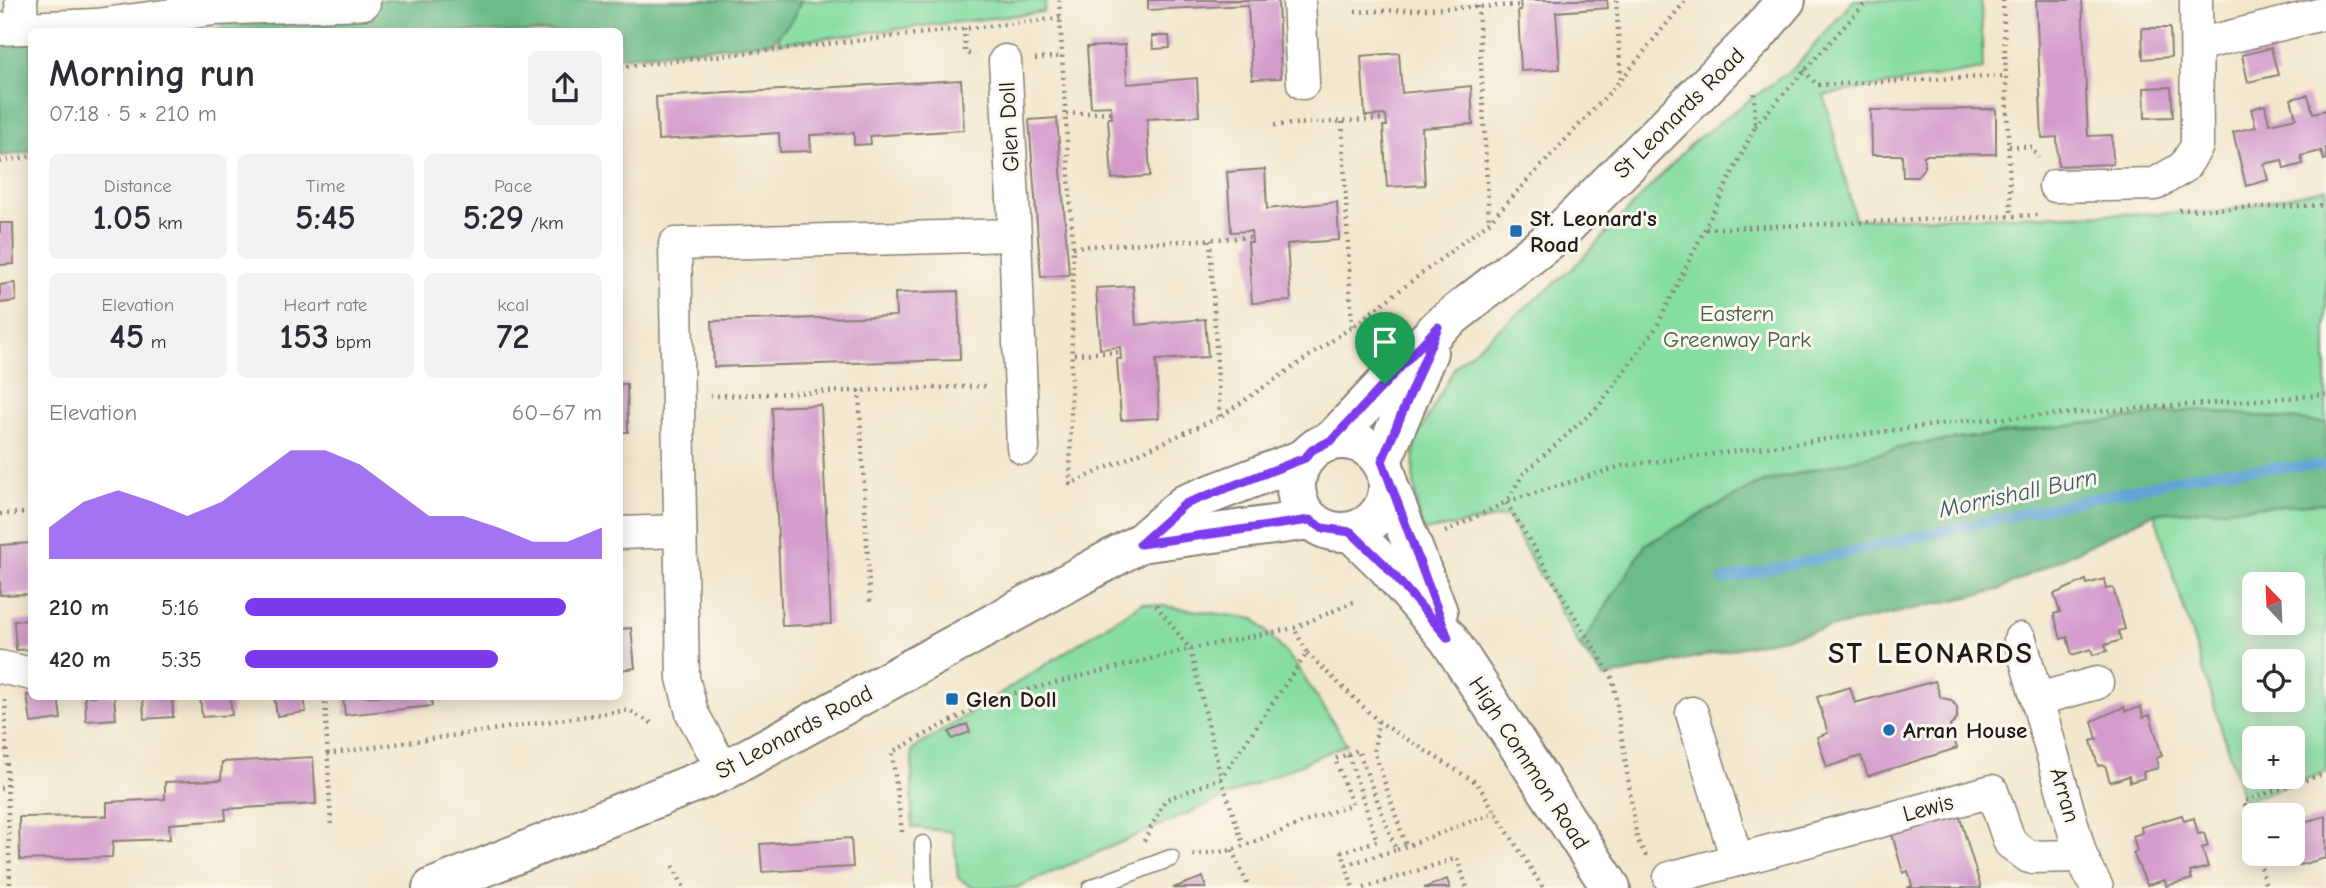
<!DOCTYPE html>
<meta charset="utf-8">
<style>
body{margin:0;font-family:"Comic Neue",sans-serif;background:#f2f2f3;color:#2b2b33;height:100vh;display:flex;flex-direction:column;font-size:26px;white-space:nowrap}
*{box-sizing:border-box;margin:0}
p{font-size:23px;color:#7c7c81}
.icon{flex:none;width:38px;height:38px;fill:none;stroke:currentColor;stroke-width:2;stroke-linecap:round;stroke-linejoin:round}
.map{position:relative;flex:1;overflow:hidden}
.sheet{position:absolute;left:28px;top:28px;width:595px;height:672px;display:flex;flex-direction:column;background:#fff;border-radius:10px;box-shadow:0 4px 18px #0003}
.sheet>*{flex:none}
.needle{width:46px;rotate:337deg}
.controls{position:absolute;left:2242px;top:572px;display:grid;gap:14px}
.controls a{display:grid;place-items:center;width:63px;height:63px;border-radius:10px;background:#fff;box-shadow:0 4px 18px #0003;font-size:35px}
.pin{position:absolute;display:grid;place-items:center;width:60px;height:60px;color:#fff;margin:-72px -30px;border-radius:50% 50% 50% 0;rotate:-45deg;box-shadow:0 0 7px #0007}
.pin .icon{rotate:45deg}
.round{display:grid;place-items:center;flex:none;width:74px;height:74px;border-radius:10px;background:#f2f2f3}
.head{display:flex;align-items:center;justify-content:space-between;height:119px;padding:0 21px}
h1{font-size:38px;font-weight:800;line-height:52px}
.stats{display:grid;grid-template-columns:repeat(3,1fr);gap:10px;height:119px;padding:7px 21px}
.stats div{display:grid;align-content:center;border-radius:10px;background:#f2f2f3;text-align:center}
.stats b{font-size:35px;font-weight:800}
.stats small{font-size:19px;font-weight:400}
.stats p{font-size:19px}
.chart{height:196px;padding:14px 21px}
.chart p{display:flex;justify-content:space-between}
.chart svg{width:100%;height:126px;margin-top:7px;fill:#7c3aed;opacity:.7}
ul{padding:0 21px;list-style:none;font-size:23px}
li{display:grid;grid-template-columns:112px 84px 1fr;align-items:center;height:52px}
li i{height:18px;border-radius:9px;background:#7c3aed}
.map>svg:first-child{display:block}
</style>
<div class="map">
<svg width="2326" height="888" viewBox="0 0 2326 888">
<rect width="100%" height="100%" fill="#fbf7ec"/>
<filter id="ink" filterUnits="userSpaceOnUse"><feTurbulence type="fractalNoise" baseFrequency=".0143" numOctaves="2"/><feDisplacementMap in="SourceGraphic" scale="14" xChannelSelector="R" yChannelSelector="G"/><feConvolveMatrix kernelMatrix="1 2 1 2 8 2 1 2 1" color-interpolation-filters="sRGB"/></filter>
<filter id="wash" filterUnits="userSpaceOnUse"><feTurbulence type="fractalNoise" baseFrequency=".00686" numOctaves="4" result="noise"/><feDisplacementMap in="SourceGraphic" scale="28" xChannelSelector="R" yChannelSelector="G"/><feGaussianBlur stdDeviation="1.57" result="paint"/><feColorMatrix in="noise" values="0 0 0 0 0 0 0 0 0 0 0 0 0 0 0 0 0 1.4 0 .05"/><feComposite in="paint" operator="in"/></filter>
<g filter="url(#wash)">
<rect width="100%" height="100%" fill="#f2e7cc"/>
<!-- green -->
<g fill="#86dda1" stroke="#517c5e" stroke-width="2" fill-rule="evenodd">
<polygon points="785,0 1046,0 1044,12 778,43"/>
<polygon points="1854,0 1981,0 1983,69 1824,95 1855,219 2220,212 2326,188 2326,423 2197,410 1916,444 1760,483 1647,544 1580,647 1507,516 1424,531 1418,514 1413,474 1415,441 1456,365 1573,268 1694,141 1796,66"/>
<path d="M2326 503V772L2244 801 2154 513ZM2254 584H2292V623H2254ZM2254 662H2292V700H2254ZM2254 738H2292V777H2254Z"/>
<polygon points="1142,603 1255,619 1294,662 1347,744 1016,888 973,888 958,878 953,832 912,827 912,750"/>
</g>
<!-- forest -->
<g fill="#6cbc87" stroke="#446c52" stroke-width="2">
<polygon points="363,0 801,0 794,18 772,42 620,57 620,32 212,32 244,12"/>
<polygon points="31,42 31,152 0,156 0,43"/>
<polygon points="2198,410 2326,423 2326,503 2154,513 1999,590 1604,678 1580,647 1646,544 1760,483 1916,444"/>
</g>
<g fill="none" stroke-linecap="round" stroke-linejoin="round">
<!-- stream -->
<polyline stroke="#60a5d5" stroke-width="10" points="1722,580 2215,471 2326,465"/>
</g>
<g id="blocks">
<!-- building -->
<g fill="#d49ccd">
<polygon points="1148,0 1278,0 1281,78 1252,79 1248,5 1148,10"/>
<polygon points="1520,0 1607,0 1608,8 1556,12 1560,69 1521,71 1518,10 1521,10"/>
<polygon points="2036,0 2082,0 2088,136 2112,135 2113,164 2058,166 2057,137 2042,138"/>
<polygon points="2142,28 2170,28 2171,57 2143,59"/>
<polygon points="1152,36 1169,36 1170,48 1153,49"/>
<polygon points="1125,45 1127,84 1197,78 1199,116 1147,119 1150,176 1112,179 1108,118 1112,118 1111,106 1091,107 1087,47"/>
<polygon points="2271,48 2278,75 2248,82 2242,55"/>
<polygon points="1399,53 1402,93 1471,86 1473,124 1422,128 1425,185 1387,187 1383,126 1387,126 1386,115 1365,116 1361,56"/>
<polygon points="961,80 964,130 870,136 871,144 854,145 854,133 810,135 811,151 780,152 779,133 658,140 656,97"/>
<polygon points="2171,87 2173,117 2145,118 2144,88"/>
<polygon points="2308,95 2313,113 2326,110 2326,159 2324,160 2321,151 2301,156 2303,164 2284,169 2282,160 2264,164 2268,180 2246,186 2233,132 2256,127 2251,109 2265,105 2269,124 2296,118 2291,99"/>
<polygon points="1996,109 1996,154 1924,155 1924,168 1917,177 1903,177 1902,155 1872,155 1871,110"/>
<polygon points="1057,118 1069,275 1041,277 1029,120"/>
<polygon points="1265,169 1267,209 1337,202 1339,240 1287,244 1291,301 1252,303 1248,242 1252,242 1251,231 1231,232 1227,172"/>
<polygon points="0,223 13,223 14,264 0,265"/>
<polygon points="15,283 16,301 0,303 0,285"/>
<polygon points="1133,286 1136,325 1205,319 1208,357 1156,360 1159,418 1121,420 1117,359 1121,359 1120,347 1100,349 1096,288"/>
<polygon points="958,291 960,360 714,367 712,321 896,316 895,293"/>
<polygon points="620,384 627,384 628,432 620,432"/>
<polygon points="821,405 831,624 782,626 772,407"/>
<polygon points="32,543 32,594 0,595 0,545"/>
<polygon points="2104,579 2106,589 2113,588 2119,608 2125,629 2118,631 2121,640 2105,645 2107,651 2093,655 2091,649 2072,655 2067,637 2061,639 2054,614 2060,612 2054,594 2086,580 2087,584"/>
<polygon points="32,620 32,649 16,650 14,621"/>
<polygon points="631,628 635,668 620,670 620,629"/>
<polygon points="1935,681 1941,698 1951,700 1957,707 1957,719 1950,726 1957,748 1868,776 1861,756 1827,767 1817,737 1828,733 1817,697 1850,687 1855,703"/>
<polygon points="27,695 58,696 61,719 31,723"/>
<polygon points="85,696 114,696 116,719 86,721"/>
<polygon points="143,696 172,696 173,717 144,719"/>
<polygon points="200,696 230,696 232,715 202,717"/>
<polygon points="274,696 304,696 306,712 277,716"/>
<polygon points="343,696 431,696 432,706 345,715"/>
<polygon points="2124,707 2125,711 2141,707 2143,717 2150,715 2162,756 2156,758 2158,768 2143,772 2144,778 2130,782 2129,776 2110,782 2105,765 2098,766 2091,741 2097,739 2092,721"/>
<polygon points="967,724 970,732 952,739 949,732"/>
<polygon points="313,757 316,804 225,809 226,820 169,824 170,839 113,841 112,857 20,860 19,817 107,816 107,802 165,799 165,782 221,780 222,762"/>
<polygon points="1958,811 1981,888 1907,888 1912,886 1908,871 1903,873 1891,831"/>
<polygon points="2182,815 2184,821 2194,818 2198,834 2204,833 2208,846 2202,848 2208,867 2190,872 2192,879 2166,886 2165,880 2147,885 2133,853 2137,852 2133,836 2142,833 2141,827"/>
<polygon points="2326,816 2326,858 2300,865 2292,840 2292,825"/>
<polygon points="851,838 853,867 762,872 760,844"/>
<polygon points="1203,877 1206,888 1173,888"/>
<polygon points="1447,879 1450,888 1424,888"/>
</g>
</g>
</g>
<g filter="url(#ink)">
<use href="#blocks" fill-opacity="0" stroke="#878274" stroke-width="2"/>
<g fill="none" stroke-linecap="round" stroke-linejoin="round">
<!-- service casing -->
<g stroke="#878274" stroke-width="19">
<g id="service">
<polyline points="923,844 924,888"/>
<polyline points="1091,888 1171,858"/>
</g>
</g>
<!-- minor casing -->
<g stroke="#878274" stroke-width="35">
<g id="minor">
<polyline points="21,0 22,28"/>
<polyline points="1299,0 1303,83"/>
<polyline points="0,29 97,25 216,9 364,3"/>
<polyline points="2197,45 2326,13"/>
<polyline points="2055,186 2155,184 2184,167 2197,146 2196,0"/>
<polyline points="1015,235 1023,448"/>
<polyline points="620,533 680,531"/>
<polyline points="2020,639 2081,856 2097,888"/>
<polyline points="0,667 32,674"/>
<polyline points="2038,699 2097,683"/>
<polyline points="1692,713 1737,860"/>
<polyline points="724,771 692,713 683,678 675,244 1015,235 1005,61"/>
<polyline points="1670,878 1992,791 2010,843 2029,857 2081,856"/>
</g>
</g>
<!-- tertiary casing -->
<g stroke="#878274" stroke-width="42">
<g id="tertiary">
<circle cx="1342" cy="486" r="46"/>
<polyline points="1332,440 1439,327 1560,232 1754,38 1786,0"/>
<polyline points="1382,461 1428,352"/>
<polyline points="1389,486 1438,612"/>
<polyline points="1351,532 1386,566 1448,638 1611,888"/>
<polyline points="1140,543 1310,520"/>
<polyline points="432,888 724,771 1140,543 1185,504 1305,458"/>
</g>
</g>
<!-- path -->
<g stroke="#878274" stroke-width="4.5" stroke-dasharray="2 5" stroke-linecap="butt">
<polyline points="1059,0 1073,247 1070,484 1220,417 1352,327 1489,222 1621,80 1686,0"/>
<polyline points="1616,0 1621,79"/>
<polyline points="2003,0 2011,216"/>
<polyline points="1478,6 1489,222"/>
<polyline points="1355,12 1521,5"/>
<polyline points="964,28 965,53 975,55"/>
<polyline points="1035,59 1063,56"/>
<polyline points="620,67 1061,18"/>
<polyline points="1804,70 1817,85 2006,76"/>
<polyline points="1066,114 1112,112"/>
<polyline points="1342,122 1352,327"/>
<polyline points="1274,125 1386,119"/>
<polyline points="1755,126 1868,0"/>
<polyline points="2009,146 2032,147 2038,158"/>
<polyline points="0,162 32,156"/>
<polyline points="2179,210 2326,205"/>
<polyline points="1706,229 2037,215"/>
<polyline points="1210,240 1220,417"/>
<polyline points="1073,247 1252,237"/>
<polyline points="1074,354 1120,352"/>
<polyline points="859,390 870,603"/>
<polyline points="710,396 988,386"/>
<polyline points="0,514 32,513"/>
<polyline points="1445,532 1506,502 1622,466 1965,421 2326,395"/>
<polyline points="1156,605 1190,649 1221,778 1243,844"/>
<polyline points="1307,653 1378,721 1477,783 1543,888"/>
<polyline points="325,696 331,828"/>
<polyline points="5,700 10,888"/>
<polyline points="1378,721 1374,751 1406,846"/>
<polyline points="327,754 628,710 655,725"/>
<polyline points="1348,754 1358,750 1396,850 1496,812"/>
<polyline points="0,788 7,788"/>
<polyline points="902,832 892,752 995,698 1190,649 1294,628 1354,602"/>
<polyline points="2254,840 2244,801 2326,773"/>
<polyline points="1144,841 1165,800 1221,778 1307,653 1294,628"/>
<polyline points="1232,850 1249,888"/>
<polyline points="2258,854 2266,888"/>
<polyline points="1193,855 1232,850 1352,804 1335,759 1348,754 1377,841 1342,852 1353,888"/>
<polyline points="1646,856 1637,839 1613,679 1506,502 1524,473 1599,406 1656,328 1755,127 1754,90"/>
<polyline points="1346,865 1396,850"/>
<polyline points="673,866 684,888"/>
<polyline points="1364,888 1457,858 1467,888"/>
</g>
<!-- service -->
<use href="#service" stroke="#fff" stroke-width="16"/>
<!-- minor -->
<use href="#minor" stroke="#fff" stroke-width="32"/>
<!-- tertiary -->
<use href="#tertiary" stroke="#fff" stroke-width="38"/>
</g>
</g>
<g fill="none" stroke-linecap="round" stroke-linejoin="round" filter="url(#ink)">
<!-- route casing -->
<g stroke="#fff" stroke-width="14">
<polygon id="route" points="1438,327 1382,461 1448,638 1386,566 1351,532 1322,528 1310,520 1140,544 1185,504 1305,458 1312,450 1332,440"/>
</g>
<!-- route -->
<use href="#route" stroke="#7c3aed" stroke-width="9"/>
</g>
<!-- markers -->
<g fill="#1f6fb2" stroke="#fbf7ec" stroke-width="2.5">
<rect x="1509" y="224" width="14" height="14" rx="3.5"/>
<rect x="945" y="692" width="14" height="14" rx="3.5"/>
<circle cx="1889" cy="730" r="7"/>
</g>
<g text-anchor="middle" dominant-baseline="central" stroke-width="6" stroke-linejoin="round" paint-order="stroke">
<!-- street labels -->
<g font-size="23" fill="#1c1c1c" stroke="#fbf7ec">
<text transform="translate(1679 113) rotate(-45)">St Leonards Road</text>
<text transform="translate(1009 127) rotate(-93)">Glen Doll</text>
<text transform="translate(794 732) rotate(-28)">St Leonards Road</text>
<text transform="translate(1529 763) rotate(57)">High Common Road</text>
<text transform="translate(2065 795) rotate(74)">Arran</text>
<text transform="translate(1928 808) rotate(-15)">Lewis</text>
</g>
<!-- poi labels -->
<g font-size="23" font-weight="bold" fill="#1c1c1c" stroke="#fbf7ec" text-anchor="start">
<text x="1530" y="218">St. Leonard's<tspan x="1530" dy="26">Road</tspan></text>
<text x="966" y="699">Glen Doll</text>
<text x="1903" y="730">Arran House</text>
</g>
<!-- park labels -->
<g font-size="23" fill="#41604b" stroke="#fbf7ec">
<text x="1737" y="313">Eastern<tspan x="1737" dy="26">Greenway Park</tspan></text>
</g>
<!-- water labels -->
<g font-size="24" font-style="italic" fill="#3b5a6f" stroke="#fbf7ec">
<text transform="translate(2018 493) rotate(-12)">Morrishall Burn</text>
</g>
<!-- district labels -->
<g font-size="30" font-weight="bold" letter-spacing="2" fill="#1c1c1c" stroke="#fbf7ec">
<text x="1931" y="653">ST LEONARDS</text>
</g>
</g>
</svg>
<div class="controls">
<a><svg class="needle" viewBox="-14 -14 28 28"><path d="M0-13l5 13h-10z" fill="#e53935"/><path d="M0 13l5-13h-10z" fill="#7c7c81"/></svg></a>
<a><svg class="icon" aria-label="locate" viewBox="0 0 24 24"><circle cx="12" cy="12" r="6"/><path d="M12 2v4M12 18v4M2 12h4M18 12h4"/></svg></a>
<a>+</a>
<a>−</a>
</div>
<div class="pin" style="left:1385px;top:384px;background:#1e9e55"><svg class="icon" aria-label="arrive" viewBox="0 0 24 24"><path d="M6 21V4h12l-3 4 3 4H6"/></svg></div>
<section class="sheet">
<div class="head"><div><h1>Morning run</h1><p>07:18 · 5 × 210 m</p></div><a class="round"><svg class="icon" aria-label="share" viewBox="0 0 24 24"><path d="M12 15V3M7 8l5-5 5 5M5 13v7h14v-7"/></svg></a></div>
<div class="stats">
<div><p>Distance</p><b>1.05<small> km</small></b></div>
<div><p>Time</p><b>5:45</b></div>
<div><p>Pace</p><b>5:29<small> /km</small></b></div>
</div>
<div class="stats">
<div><p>Elevation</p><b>45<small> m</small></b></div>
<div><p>Heart rate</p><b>153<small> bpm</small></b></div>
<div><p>kcal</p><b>72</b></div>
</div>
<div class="chart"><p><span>Elevation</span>60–67 m</p>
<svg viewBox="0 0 160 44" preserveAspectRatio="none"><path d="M0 44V33L10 24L20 20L30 24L40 29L50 24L60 15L70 6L80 6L90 11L100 20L110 29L120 29L130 33L140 38L150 38L160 33V44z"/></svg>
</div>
<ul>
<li><b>210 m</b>5:16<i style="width:90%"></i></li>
<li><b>420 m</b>5:35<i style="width:71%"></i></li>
</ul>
</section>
</div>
